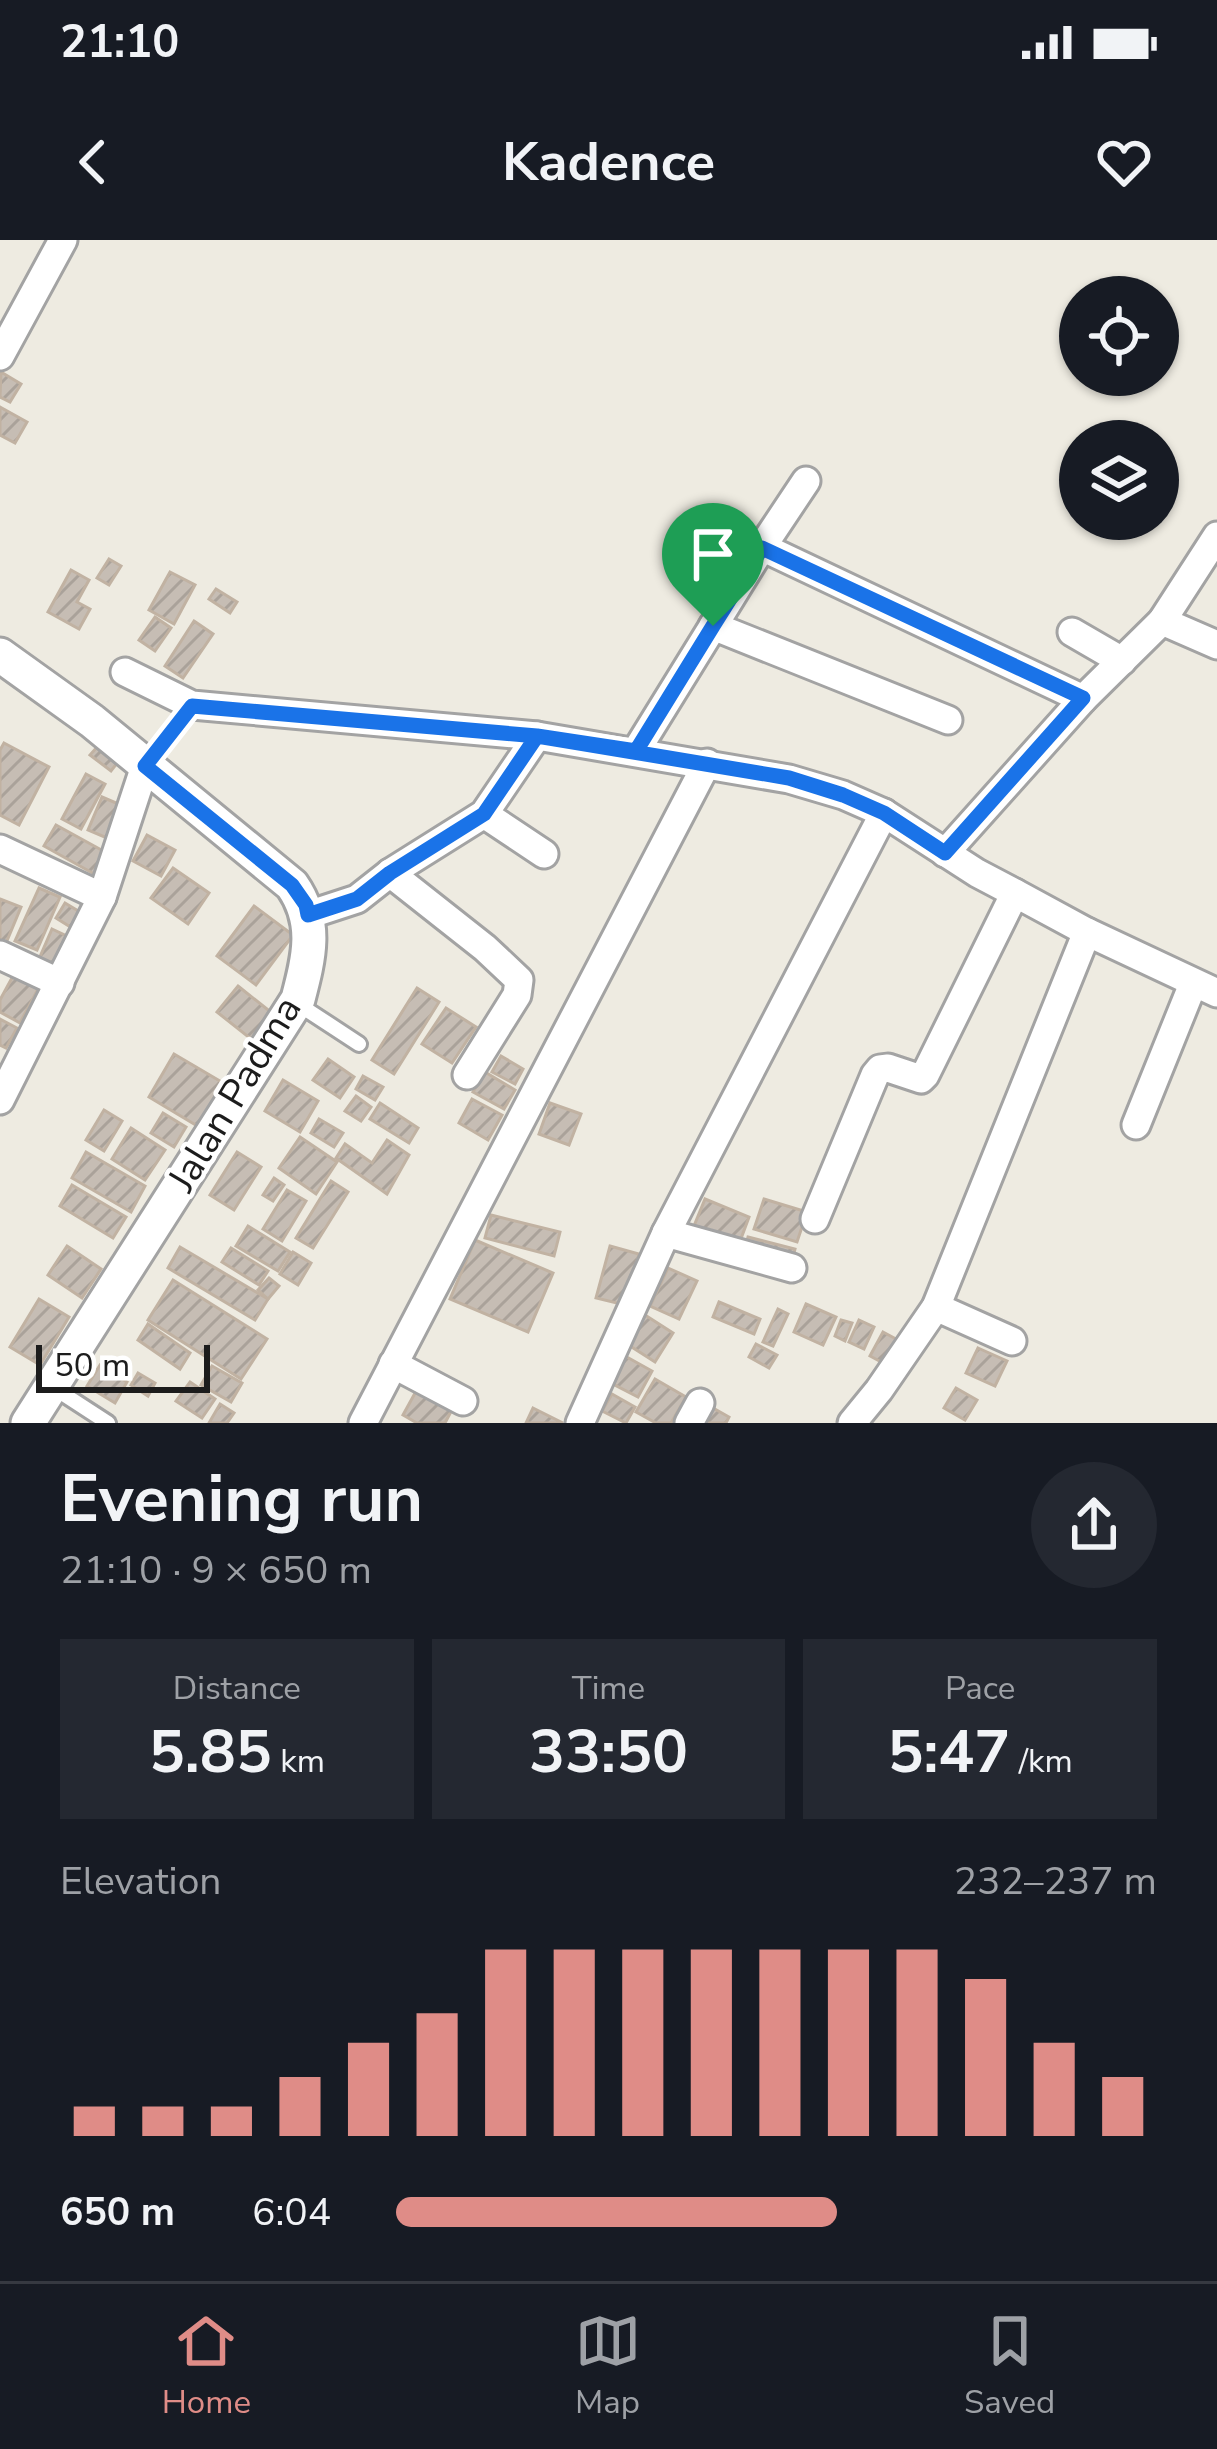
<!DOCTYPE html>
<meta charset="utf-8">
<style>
body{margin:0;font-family:"Nunito Sans",sans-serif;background:#242831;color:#f1f3f6;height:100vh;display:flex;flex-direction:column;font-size:45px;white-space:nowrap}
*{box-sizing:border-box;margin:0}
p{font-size:39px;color:#9ea1a6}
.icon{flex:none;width:66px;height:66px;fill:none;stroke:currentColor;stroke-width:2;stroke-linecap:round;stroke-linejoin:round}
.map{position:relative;height:1183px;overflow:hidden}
.sheet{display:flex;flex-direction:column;background:#171b24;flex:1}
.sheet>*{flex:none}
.controls{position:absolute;left:1059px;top:36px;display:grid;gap:24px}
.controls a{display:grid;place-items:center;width:120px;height:120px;border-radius:50%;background:#171b24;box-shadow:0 3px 9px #0004;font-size:60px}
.scale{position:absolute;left:36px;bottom:30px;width:174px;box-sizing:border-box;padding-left:12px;border:6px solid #1c1c1c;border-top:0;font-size:33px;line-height:42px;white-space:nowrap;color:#1c1c1c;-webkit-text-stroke:9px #fff;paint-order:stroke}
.pin{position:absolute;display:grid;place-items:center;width:102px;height:102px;color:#fff;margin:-123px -51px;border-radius:50% 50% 50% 0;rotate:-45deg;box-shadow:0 0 12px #0007}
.pin .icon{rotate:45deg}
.round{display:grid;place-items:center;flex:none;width:126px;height:126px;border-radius:63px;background:#242831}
.head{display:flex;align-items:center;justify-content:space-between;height:204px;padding:0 60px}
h1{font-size:66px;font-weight:700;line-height:90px}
.stats{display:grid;grid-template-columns:repeat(3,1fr);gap:18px;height:204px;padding:12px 60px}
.stats div{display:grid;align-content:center;border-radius:0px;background:#242831;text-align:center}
.stats b{font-size:60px;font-weight:700}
.stats small{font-size:33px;font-weight:400}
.stats p{font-size:33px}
.chart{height:336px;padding:24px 60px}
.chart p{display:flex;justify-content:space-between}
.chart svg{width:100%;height:216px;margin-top:12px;stroke:#df8c87;stroke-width:6}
ul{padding:0 60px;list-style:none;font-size:39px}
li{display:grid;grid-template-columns:192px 144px 1fr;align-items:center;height:90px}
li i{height:30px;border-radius:15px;background:#df8c87}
.status{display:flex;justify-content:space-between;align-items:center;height:84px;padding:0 60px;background:#171b24;direction:ltr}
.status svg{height:33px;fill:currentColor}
header{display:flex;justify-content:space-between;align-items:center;height:156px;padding:0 60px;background:#171b24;font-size:54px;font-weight:700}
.tabs{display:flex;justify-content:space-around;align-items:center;height:168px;border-top:3px solid #363941;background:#171b24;font-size:33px;color:#9ea1a6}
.tabs a{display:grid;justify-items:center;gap:6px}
.tabs .current{color:#df8c87}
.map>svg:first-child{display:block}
</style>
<div class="status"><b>21:10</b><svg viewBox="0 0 49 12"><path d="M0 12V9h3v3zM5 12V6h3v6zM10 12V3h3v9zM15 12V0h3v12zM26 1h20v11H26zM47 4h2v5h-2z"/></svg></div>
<header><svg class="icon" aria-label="back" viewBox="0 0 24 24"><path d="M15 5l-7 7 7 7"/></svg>Kadence<svg class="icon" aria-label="heart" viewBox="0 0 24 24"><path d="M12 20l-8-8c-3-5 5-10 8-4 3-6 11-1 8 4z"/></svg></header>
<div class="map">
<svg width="1217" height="1183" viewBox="0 0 1217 1183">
<defs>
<pattern id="building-hatch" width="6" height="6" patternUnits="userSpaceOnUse" patternTransform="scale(3)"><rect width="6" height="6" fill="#c6bdb4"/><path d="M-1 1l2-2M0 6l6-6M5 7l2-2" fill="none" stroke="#aaa29a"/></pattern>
</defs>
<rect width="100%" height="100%" fill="#eeebe1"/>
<!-- building -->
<g fill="url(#building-hatch)" stroke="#c1b2a2" stroke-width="3">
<polygon points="1,132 21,144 10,162 0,157"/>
<polygon points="0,167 27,182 15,203 0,195"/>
<polygon points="109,319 121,326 109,345 97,338"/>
<polygon points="71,330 89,340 77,362 90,369 79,389 48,372"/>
<polygon points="170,332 195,345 174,384 149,370"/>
<polygon points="216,349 237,362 230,373 209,359"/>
<polygon points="155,377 171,388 155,411 139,400"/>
<polygon points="194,381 213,394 183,438 165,426"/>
<polygon points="4,503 49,527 19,585 0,575 0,510"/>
<polygon points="98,506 118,522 111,531 90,515"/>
<polygon points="86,534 105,544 81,589 62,579"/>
<polygon points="102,557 128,568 114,601 88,590"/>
<polygon points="56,585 107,613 96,635 44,606"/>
<polygon points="147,595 175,610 161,636 133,621"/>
<polygon points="173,628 209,653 188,684 151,658"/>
<polygon points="39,648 60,657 37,710 15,701"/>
<polygon points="0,659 21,667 4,708 0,706"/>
<polygon points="65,663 90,678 80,693 56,678"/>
<polygon points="254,666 293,695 256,745 217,716"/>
<polygon points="52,689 69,697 56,727 39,719"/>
<polygon points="13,736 38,749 20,783 0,772 0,760"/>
<polygon points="238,746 272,773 251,799 217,772"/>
<polygon points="417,748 439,762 394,834 372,820"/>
<polygon points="446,768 476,787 452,823 422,804"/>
<polygon points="0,779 17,788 6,808 0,805"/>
<polygon points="174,814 225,844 199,887 149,857"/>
<polygon points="501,816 523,829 515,844 492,832"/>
<polygon points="328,819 354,837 340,858 313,840"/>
<polygon points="485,832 515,850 504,869 473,852"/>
<polygon points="363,836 383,847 375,860 356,849"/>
<polygon points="283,840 318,861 300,892 265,871"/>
<polygon points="356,856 371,867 361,881 345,871"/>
<polygon points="472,859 502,875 488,900 459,883"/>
<polygon points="380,863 418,888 409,903 370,879"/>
<polygon points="550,863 581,874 569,905 539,894"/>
<polygon points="104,870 122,881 104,911 86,900"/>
<polygon points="163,873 186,887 174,907 151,893"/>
<polygon points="319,879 343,893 334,907 311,893"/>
<polygon points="131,888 165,910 145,940 112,919"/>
<polygon points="300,897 337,922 316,954 279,928"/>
<polygon points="387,900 409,915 387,954 336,918 345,904 372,923"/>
<polygon points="86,912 145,946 131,972 72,938"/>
<polygon points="237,912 261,927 234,970 210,955"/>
<polygon points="274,938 284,945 273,961 263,955"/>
<polygon points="331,941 348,952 313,1008 296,998"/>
<polygon points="72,945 126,977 113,998 60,966"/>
<polygon points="287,950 306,961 282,1001 263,989"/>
<polygon points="705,959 749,977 739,1004 694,986"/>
<polygon points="764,959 807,972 797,1002 754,989"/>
<polygon points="491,975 560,992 554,1016 485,998"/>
<polygon points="248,986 290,1012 278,1031 236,1006"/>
<polygon points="748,997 795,1009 792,1021 745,1008"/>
<polygon points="475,1000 553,1033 528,1092 450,1059"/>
<polygon points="67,1006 101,1029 82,1058 48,1035"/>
<polygon points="610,1006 639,1014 625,1065 596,1058"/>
<polygon points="180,1007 268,1059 255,1080 168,1028"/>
<polygon points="231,1008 268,1031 259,1045 222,1022"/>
<polygon points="293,1012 311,1023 298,1045 280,1034"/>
<polygon points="668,1028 697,1041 679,1079 650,1066"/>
<polygon points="269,1038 279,1046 268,1059 258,1050"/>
<polygon points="173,1040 267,1099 241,1139 148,1080"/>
<polygon points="39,1059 69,1077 40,1125 10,1107"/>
<polygon points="719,1062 760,1079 754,1094 713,1077"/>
<polygon points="806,1064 836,1077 823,1105 794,1092"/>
<polygon points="778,1069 788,1074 773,1106 763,1102"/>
<polygon points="645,1075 673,1093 655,1122 627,1104"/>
<polygon points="841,1080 852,1083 845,1101 835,1096"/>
<polygon points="859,1080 874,1087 864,1109 849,1102"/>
<polygon points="148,1084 190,1113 180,1129 138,1100"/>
<polygon points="883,1092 898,1100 885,1124 870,1116"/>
<polygon points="756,1104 777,1115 769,1128 749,1117"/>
<polygon points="978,1108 1007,1121 995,1146 966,1133"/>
<polygon points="625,1116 652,1131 638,1157 611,1143"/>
<polygon points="100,1125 127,1142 115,1163 87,1146"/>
<polygon points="212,1126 242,1143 231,1162 201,1145"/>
<polygon points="138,1133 155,1143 148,1156 131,1145"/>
<polygon points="655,1139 686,1157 671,1183 656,1183 636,1172"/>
<polygon points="190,1142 215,1159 202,1178 176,1161"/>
<polygon points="420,1144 455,1164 445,1183 417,1183 403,1175"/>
<polygon points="956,1148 977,1160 965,1180 944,1168"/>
<polygon points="612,1154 635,1167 626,1183 602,1171"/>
<polygon points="220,1164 234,1173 227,1183 209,1183"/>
<polygon points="706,1164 729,1177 726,1183 695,1183"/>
<polygon points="533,1168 563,1183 526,1183"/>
</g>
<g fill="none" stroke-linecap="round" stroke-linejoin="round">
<!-- service casing -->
<g stroke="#a3a3a3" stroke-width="20">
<g id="service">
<polyline points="147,523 192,465"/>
<polyline points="298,764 359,804"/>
<polyline points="51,1146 108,1183"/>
</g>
</g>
<!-- minor casing -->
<g stroke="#a3a3a3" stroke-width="33">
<g id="minor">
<polyline points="0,116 63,0"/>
<polyline points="762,307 1083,459"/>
<polyline points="1162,381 1217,405"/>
<polyline points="713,386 948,480"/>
<polyline points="1072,392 1122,421"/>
<polyline points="125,432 192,465 537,496 789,539 843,555 884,573 977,633 1015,653 1087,692 1217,753"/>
<polyline points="636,511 762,307 806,241"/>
<polyline points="484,574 544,614"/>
<polyline points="0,609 102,657"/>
<polyline points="945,613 1083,459 1162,381 1217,296"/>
<polyline points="390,633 485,708 519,740 517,755 467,835"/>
<polyline points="308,675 357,659 390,633 484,574 537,496"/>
<polyline points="0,715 60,743"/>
<polyline points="0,860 102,657 145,526"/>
<polyline points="1136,885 1193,744"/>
<polyline points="815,979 875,835 880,829 888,828 921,839 925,835 1015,653"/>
<polyline points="666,993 792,1028"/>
<polyline points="936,1067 1012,1101"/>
<polyline points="393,1124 463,1161"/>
<polyline points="363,1183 707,523"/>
<polyline points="580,1183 666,993 884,573"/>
<polyline points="689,1183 700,1163"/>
<polyline points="852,1183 879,1150 936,1067 1087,692"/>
</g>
</g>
<!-- tertiary casing -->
<g stroke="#a3a3a3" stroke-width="39">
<path id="tertiary" d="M0 415 92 481 292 645C318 682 309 717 298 759L28 1183"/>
</g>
<!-- service -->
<use href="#service" stroke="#fff" stroke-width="14"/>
<!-- minor -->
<use href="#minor" stroke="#fff" stroke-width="27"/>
<!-- tertiary -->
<use href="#tertiary" stroke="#fff" stroke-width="33"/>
</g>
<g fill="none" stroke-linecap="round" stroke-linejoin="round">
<!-- route casing -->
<g stroke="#fff" stroke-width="24">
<polyline id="route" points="713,386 636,511 537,496 192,466 145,526 292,645 306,665 308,675 357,659 390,633 484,574 537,496 789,538 843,555 884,573 945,613 1083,458 762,308 713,386"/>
</g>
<!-- route -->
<use href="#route" stroke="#1a73e8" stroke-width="15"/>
</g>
<g text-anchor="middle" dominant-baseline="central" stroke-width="9" stroke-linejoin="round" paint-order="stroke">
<!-- street labels -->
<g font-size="39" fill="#1c1c1c" stroke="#fff">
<text transform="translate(235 854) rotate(-59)">Jalan Padma</text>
</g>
</g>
</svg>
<div class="controls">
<a><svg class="icon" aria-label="locate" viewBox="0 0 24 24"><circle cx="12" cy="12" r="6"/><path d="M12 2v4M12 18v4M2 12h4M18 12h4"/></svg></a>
<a><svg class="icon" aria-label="layers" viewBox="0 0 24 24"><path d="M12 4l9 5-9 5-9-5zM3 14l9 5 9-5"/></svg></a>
</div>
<div class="scale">50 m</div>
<div class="pin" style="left:713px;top:386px;background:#1e9e55"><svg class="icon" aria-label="arrive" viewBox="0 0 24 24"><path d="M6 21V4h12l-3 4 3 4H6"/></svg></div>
</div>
<section class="sheet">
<div class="head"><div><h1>Evening run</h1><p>21:10 · 9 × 650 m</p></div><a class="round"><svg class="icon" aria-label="share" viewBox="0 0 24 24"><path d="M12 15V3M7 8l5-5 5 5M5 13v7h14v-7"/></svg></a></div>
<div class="stats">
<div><p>Distance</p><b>5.85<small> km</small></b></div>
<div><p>Time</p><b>33:50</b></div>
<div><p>Pace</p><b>5:47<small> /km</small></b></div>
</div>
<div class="chart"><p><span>Elevation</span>232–237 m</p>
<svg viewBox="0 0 160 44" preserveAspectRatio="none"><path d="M5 44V38M15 44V38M25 44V38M35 44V32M45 44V25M55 44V19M65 44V6M75 44V6M85 44V6M95 44V6M105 44V6M115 44V6M125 44V6M135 44V12M145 44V25M155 44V32"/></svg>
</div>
<ul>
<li><b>650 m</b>6:04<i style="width:58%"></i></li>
</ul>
</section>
<nav class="tabs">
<a class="current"><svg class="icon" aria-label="home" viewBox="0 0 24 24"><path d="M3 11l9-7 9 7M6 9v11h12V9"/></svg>Home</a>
<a><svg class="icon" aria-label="map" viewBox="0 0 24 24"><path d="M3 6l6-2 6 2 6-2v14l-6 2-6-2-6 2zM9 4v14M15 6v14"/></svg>Map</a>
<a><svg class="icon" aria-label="saved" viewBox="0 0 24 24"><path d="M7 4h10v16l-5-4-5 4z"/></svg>Saved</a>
</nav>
